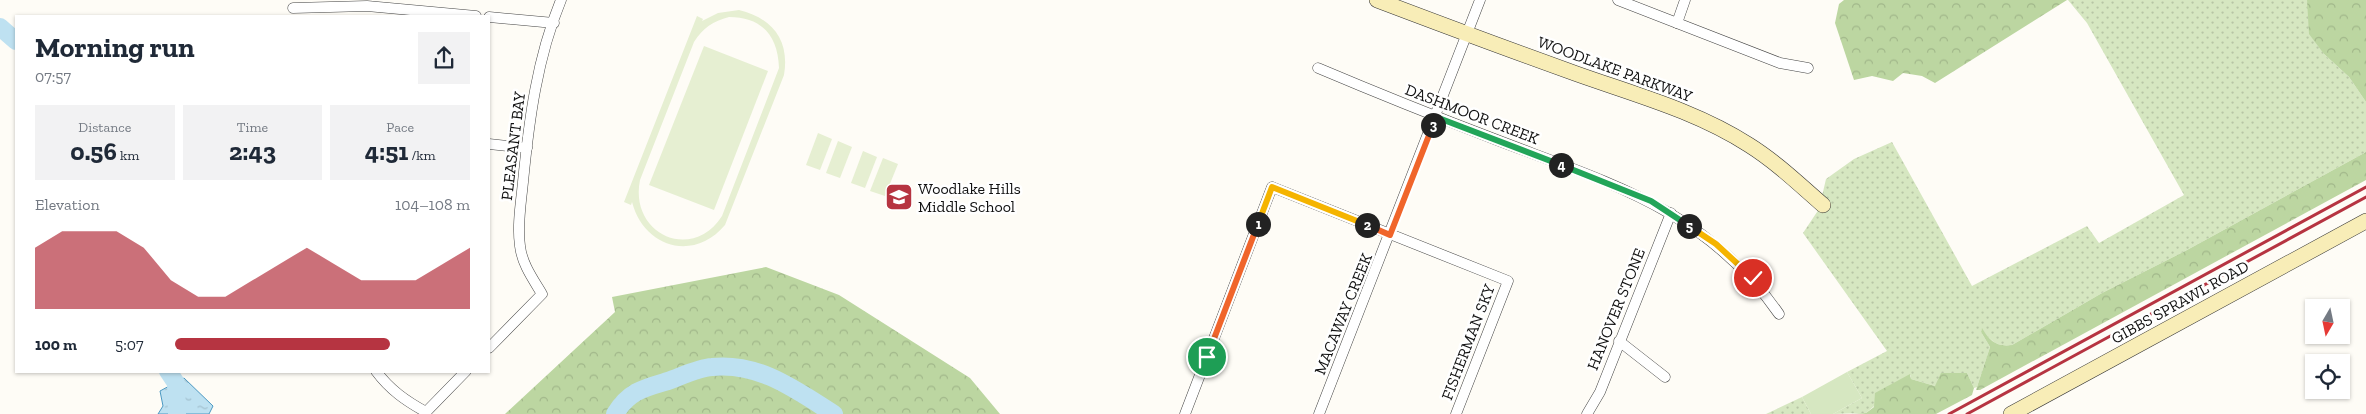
<!DOCTYPE html>
<meta charset="utf-8">
<style>
body{margin:0;font-family:"Zilla Slab",serif;background:#f2f2f3;color:#1f2937;height:100vh;display:flex;flex-direction:column;font-size:19px;white-space:nowrap}
*{box-sizing:border-box;margin:0}
p{font-size:16px;color:#747a83}
.icon{flex:none;width:28px;height:28px;fill:none;stroke:currentColor;stroke-width:2;stroke-linecap:round;stroke-linejoin:round}
.map{position:relative;flex:1;overflow:hidden}
.sheet{position:absolute;left:15px;top:15px;width:475px;height:358px;display:flex;flex-direction:column;background:#fff;border-radius:0px;box-shadow:0 1px 4px #0004}
.sheet>*{flex:none}
.needle{width:32px;rotate:189deg}
.buttons{position:absolute;left:2305px;top:299px;display:grid;gap:10px}
.buttons a{display:grid;place-items:center;width:45px;height:45px;border-radius:0px;background:#fff;box-shadow:0 1px 4px #0004;font-size:25px}
.pin{position:absolute;display:grid;place-items:center;width:42px;height:42px;color:#fff;margin:-21px;border:2px solid #fff;border-radius:50%;box-shadow:0 1px 5px #0007}
.km{position:absolute;width:25px;height:25px;margin:-12px;border-radius:50%;background:#222;color:#fff;font-size:14px;line-height:25px;text-align:center}
.round{display:grid;place-items:center;flex:none;width:52px;height:52px;border-radius:0px;background:#f2f2f3}
.head{display:flex;align-items:center;justify-content:space-between;height:85px;padding:0 20px}
h1{font-size:28px;font-weight:700;line-height:38px}
.figures{display:grid;grid-template-columns:repeat(3,1fr);gap:8px;height:85px;padding:5px 20px}
.figures div{display:grid;align-content:center;border-radius:0px;background:#f2f2f3;text-align:center}
.figures b{font-size:25px;font-weight:700}
.figures small{font-size:14px;font-weight:400}
.figures p{font-size:14px}
.chart{height:140px;padding:10px 20px}
.chart p{display:flex;justify-content:space-between}
.chart svg{width:100%;height:90px;margin-top:5px;fill:#b63441;opacity:.7}
ul{padding:0 20px;list-style:none;font-size:16px}
li{display:grid;grid-template-columns:80px 60px 1fr;align-items:center;height:38px}
li i{height:12px;border-radius:6px;background:#b63441}
.map>svg:first-child{display:block}
</style>
<div class="map">
<svg width="2366" height="414" viewBox="0 0 2366 414">
<defs>
<pattern id="grass-dots" width="8" height="8" patternUnits="userSpaceOnUse" patternTransform="scale(1.25)"><rect width="8" height="8" fill="#d6e7c1"/><path d="M2 2h.1M6 6h.1" fill="none" stroke="#b7c5a5" stroke-width="1.8" stroke-linecap="round"/></pattern>
<pattern id="forest-crowns" width="20" height="18" patternUnits="userSpaceOnUse" patternTransform="scale(1.25)"><rect width="20" height="18" fill="#bcd6a1"/><path d="M2 6a3 3 0 1 1 6 0M12 15a3 3 0 1 1 6 0" fill="none" stroke="#a1b78a"/></pattern>
<pattern id="water-ripples" width="26" height="14" patternUnits="userSpaceOnUse" patternTransform="scale(1.25)"><rect width="26" height="14" fill="#bee1f1"/><path d="M2 4q2-2 4 0t4 0M15 11q2-2 4 0t4 0" fill="none" stroke="#a2c0ce"/></pattern>
</defs>
<rect width="100%" height="100%" fill="#fefcf6"/>
<!-- grass -->
<g fill="url(#grass-dots)">
<path d="M2068 0H2307L2324 54 2349 77 2366 102V152L2187 250 2102 293 2012 345C1996 347 1991 341 1982 329L1981 332 1990 347 1977 387 1974 388 1967 373 1935 386 1911 379V375L1866 413 1833 414 1862 398 1847 372 1887 351 1803 233 1819 209 1826 179 1854 159 1892 142 1972 286 2087 226 2099 243 2184 195 2087 23Z"/>
<polygon points="1802,397 1811,414 1766,414"/>
</g>
<!-- forest -->
<g fill="url(#forest-crowns)">
<polygon points="1844,0 2067,0 1935,83 1922,76 1903,73 1893,81 1872,76 1854,80 1835,23 1839,4"/>
<polygon points="2307,0 2366,0 2366,102 2349,77 2324,54 2309,34"/>
<path d="M2366 152V180L1980 390H1976L1990 347 1981 332 1982 328C1990 341 1996 347 2012 345L2102 293 2187 250Z"/>
<polygon points="766,267 839,295 970,378 1000,414 505,414 615,312 612,297"/>
<polygon points="1941,373 1967,373 1974,388 1972,395 1936,414 1851,414 1866,413 1874,407 1875,393 1910,374 1911,379 1935,386"/>
</g>
<!-- park -->
<polygon fill="#d6e7c1" points="1847,372 1862,398 1833,414 1811,414 1802,397"/>
<!-- pitch -->
<g fill="#e6efd2" fill-rule="evenodd">
<path d="M739 10C772 18 790 40 784 75L725 225C694 262 644 248 632 202L631 205 624 202 697 16 703 19 702 21 718 13ZM729 17C762 17 778 36 779 68L722 216C692 263 629 234 640 180L694 42C703 28 713 21 729 17Z"/>
<polygon points="704,46 768,71 714,210 649,185"/>
<polygon points="818,133 832,139 820,170 806,165"/>
<polygon points="838,141 852,147 840,178 826,173"/>
<polygon points="863,151 877,157 865,188 851,183"/>
<polygon points="883,158 898,164 885,196 870,191"/>
</g>
<!-- water -->
<polygon fill="url(#water-ripples)" stroke="#4c99c2" points="184,378 213,406 209,414 158,414 163,406 160,391"/>
<g fill="none" stroke-linecap="round" stroke-linejoin="round">
<!-- river -->
<g stroke="#bee1f1" stroke-width="18">
<polyline points="0,27 16,41"/>
<polyline points="168,371 176,383 177,414"/>
<path d="M615 414C629 391 644 388 668 381 682 376 698 368 712 367 759 362 796 390 834 414"/>
</g>
<!-- street casing -->
<g stroke="#444" stroke-width="11">
<g id="street">
<polyline points="1618,0 1780,63 1808,68"/>
<polyline points="293,8 367,6 476,16"/>
<polyline points="489,17 554,23"/>
<polyline points="1677,23 1685,0"/>
<path d="M1318 68C1377 93 1437 117 1497 140 1609 183 1707 210 1779 314"/>
<polyline points="489,144 527,148"/>
<polyline points="1619,341 1665,377"/>
<path d="M489 348 542 294C533 279 522 264 520 246 517 225 521 203 523 182 529 120 537 58 561 0"/>
<path d="M376 371C390 390 406 401 426 412L466 371"/>
<polyline points="1185,414 1272,187 1508,281 1456,414"/>
<polyline points="1319,414 1480,0"/>
<polyline points="1587,414 1600,392 1671,213"/>
</g>
</g>
<!-- secondary casing -->
<g stroke="#333" stroke-width="16">
<g id="secondary">
<path d="M1377 0C1443 25 1510 50 1577 74 1636 95 1696 111 1749 145 1776 162 1799 184 1823 205"/>
<polyline points="2011,414 2366,221"/>
</g>
</g>
<!-- street -->
<use href="#street" stroke="#fff" stroke-width="10"/>
<!-- secondary -->
<use href="#secondary" stroke="#f8edb7" stroke-width="15"/>
<!-- rail -->
<g stroke="#b63441" stroke-width="3">
<polyline points="1949,414 2366,187"/>
<polyline points="1967,414 2366,197"/>
</g>
</g>
<g fill="none" stroke-linecap="round" stroke-linejoin="round">
<!-- split-1 casing -->
<g stroke="#fff" stroke-width="10">
<polyline id="split-1" points="1207,357 1258,224"/>
</g>
<!-- split-2 casing -->
<g stroke="#fff" stroke-width="10">
<polyline id="split-2" points="1258,224 1272,187 1367,225"/>
</g>
<!-- split-3 casing -->
<g stroke="#fff" stroke-width="10">
<polyline id="split-3" points="1367,225 1390,235 1433,125"/>
</g>
<!-- split-4 casing -->
<g stroke="#fff" stroke-width="10">
<polyline id="split-4" points="1433,125 1436,117 1561,165"/>
</g>
<!-- split-5 casing -->
<g stroke="#fff" stroke-width="10">
<polyline id="split-5" points="1561,165 1651,201 1689,226"/>
</g>
<!-- split-6 casing -->
<g stroke="#fff" stroke-width="10">
<polyline id="split-6" points="1689,226 1716,244 1753,278"/>
</g>
<!-- split-1 -->
<use href="#split-1" stroke="#f0652b" stroke-width="6"/>
<!-- split-2 -->
<use href="#split-2" stroke="#f5b400" stroke-width="6"/>
<!-- split-3 -->
<use href="#split-3" stroke="#f0652b" stroke-width="6"/>
<!-- split-4 -->
<use href="#split-4" stroke="#22a559" stroke-width="6"/>
<!-- split-5 -->
<use href="#split-5" stroke="#22a559" stroke-width="6"/>
<!-- split-6 -->
<use href="#split-6" stroke="#f5b400" stroke-width="6"/>
</g>
<!-- icons -->
<defs>
<g id="school-square" transform="scale(1.4375)"><rect x="-9" y="-9" width="18" height="18" rx="4" fill="#b63441" stroke="#fff"/><path d="M0-5L7-2L0 1L-7-2ZM-4 1L0 2.5L4 1V4Q0 6-4 4Z" fill="#fff"/></g>
</defs>
<g fill-rule="evenodd">
<use href="#school-square" x="899" y="197"/>
</g>
<g text-anchor="middle" dominant-baseline="central" stroke-width="5" stroke-linejoin="round" paint-order="stroke">
<!-- street labels -->
<g font-size="16" fill="#111" stroke="#fff">
<text transform="translate(1615 69) rotate(20)">WOODLAKE PARKWAY</text>
<text transform="translate(1472 114) rotate(21)">DASHMOOR CREEK</text>
<text transform="translate(513 146) rotate(-83)">PLEASANT BAY</text>
<text transform="translate(2180 302) rotate(-29)">GIBBS SPRAWL ROAD</text>
<text transform="translate(1616 309) rotate(-68)">HANOVER STONE</text>
<text transform="translate(1343 314) rotate(-68)">MACAWAY CREEK</text>
<text transform="translate(1468 342) rotate(-69)">FISHERMAN SKY</text>
</g>
<!-- poi labels -->
<g font-size="16" fill="#111" stroke="#fff" text-anchor="start">
<text x="918" y="188">Woodlake Hills<tspan x="918" dy="18">Middle School</tspan></text>
</g>
</g>
</svg>
<div class="buttons">
<a><svg class="needle" viewBox="-14 -14 28 28"><path d="M0-13l5 13h-10z" fill="#e53935"/><path d="M0 13l5-13h-10z" fill="#747a83"/></svg></a>
<a><svg class="icon" aria-label="locate" viewBox="0 0 24 24"><circle cx="12" cy="12" r="6"/><path d="M12 2v4M12 18v4M2 12h4M18 12h4"/></svg></a>
</div>
<div class="pin" style="left:1207px;top:357px;background:#1e9e55"><svg class="icon" aria-label="arrive" viewBox="0 0 24 24"><path d="M6 21V4h12l-3 4 3 4H6"/></svg></div>
<div class="pin" style="left:1753px;top:278px;background:#d93025"><svg class="icon" aria-label="check" viewBox="0 0 24 24"><path d="M5 12l5 5 9-10"/></svg></div>
<b class="km" style="left:1258px;top:224px">1</b>
<b class="km" style="left:1367px;top:225px">2</b>
<b class="km" style="left:1433px;top:125px">3</b>
<b class="km" style="left:1561px;top:165px">4</b>
<b class="km" style="left:1689px;top:226px">5</b>
<section class="sheet">
<div class="head"><div><h1>Morning run</h1><p>07:57</p></div><a class="round"><svg class="icon" aria-label="share" viewBox="0 0 24 24"><path d="M12 15V3M7 8l5-5 5 5M5 13v7h14v-7"/></svg></a></div>
<div class="figures">
<div><p>Distance</p><b>0.56<small> km</small></b></div>
<div><p>Time</p><b>2:43</b></div>
<div><p>Pace</p><b>4:51<small> /km</small></b></div>
</div>
<div class="chart"><p><span>Elevation</span>104–108 m</p>
<svg viewBox="0 0 160 44" preserveAspectRatio="none"><path d="M0 44V14L10 6L20 6L30 6L40 14L50 30L60 38L70 38L80 30L90 22L100 14L110 22L120 30L130 30L140 30L150 22L160 14V44z"/></svg>
</div>
<ul>
<li><b>100 m</b>5:07<i style="width:73%"></i></li>
</ul>
</section>
</div>
